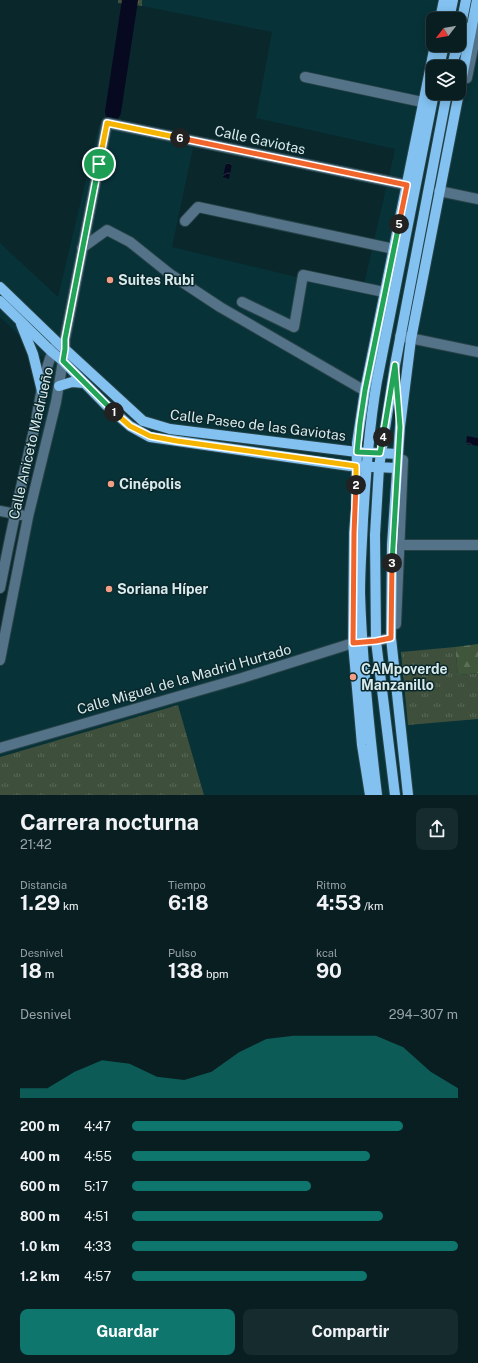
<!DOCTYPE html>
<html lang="es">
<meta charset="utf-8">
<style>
body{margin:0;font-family:"Public Sans",sans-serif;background:#162b2e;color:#f1f3f6;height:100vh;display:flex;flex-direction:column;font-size:15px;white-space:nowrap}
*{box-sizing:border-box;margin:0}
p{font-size:13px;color:#98a2a5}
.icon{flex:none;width:22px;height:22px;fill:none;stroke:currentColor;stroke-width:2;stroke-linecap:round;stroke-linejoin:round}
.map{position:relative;height:795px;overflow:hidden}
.drawer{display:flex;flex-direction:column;background:#081e21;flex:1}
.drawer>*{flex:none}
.needle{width:26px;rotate:239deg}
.fabs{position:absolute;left:426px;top:12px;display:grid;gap:8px}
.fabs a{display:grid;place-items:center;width:40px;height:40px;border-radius:8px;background:#081e21;box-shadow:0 2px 10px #0003,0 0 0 1px #293c3f;font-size:20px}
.pin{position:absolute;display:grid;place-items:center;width:34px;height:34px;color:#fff;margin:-17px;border:2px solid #fff;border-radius:50%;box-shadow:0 1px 4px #0007}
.km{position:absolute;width:20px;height:20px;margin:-10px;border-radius:50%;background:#222;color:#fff;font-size:11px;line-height:20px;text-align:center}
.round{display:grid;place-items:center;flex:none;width:42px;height:42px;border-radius:8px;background:#162b2e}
.summary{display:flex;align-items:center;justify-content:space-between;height:68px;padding:0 20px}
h1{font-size:22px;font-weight:700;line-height:30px}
.stats{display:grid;grid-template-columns:repeat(3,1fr);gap:6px;height:68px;padding:4px 20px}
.stats div{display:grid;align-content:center}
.stats b{font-size:20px;font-weight:700}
.stats small{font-size:11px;font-weight:400}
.stats p{font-size:11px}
.chart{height:112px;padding:8px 20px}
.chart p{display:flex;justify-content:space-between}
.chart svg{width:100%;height:72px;margin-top:4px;fill:#0f766e;opacity:.7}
.cta{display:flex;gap:8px;margin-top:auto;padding:8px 20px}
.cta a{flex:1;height:46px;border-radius:8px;background:#0f766e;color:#fff;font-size:16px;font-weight:700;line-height:46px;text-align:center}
.cta a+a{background:#162b2e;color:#f1f3f6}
ul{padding:0 20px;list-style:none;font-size:13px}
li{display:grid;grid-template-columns:64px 48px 1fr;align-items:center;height:30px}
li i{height:10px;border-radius:5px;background:#0f766e}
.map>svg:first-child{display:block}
</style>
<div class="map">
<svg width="478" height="795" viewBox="0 0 478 795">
<defs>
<pattern id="grass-tufts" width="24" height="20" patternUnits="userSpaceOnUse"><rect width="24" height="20" fill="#3e503b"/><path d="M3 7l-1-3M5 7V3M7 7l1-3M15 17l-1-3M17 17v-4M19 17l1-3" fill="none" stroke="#596958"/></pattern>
<pattern id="forest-firs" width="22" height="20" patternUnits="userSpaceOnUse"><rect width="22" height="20" fill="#40563b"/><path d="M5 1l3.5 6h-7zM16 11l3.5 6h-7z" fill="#5b6e58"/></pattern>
<pattern id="park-dots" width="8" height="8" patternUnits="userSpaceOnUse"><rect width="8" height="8" fill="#3e503b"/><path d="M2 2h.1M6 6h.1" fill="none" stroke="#596958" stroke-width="1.8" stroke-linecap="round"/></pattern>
<pattern id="water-waves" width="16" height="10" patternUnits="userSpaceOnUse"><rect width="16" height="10" fill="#070921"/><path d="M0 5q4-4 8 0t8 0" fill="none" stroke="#2b2d41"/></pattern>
</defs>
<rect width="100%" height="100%" fill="#0a282c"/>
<!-- built -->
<path fill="#073238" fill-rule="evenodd" d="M142 0H478V795H204L178 705 0 757V629L54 369 0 317V243L58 297 99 125 193 148 172 247 362 293 395 149 256 118 272 32 142 6ZM433 19H459V45H433ZM433 67H459V93H433Z"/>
<!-- grass -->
<g fill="url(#grass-tufts)">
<polygon points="455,647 458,675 478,673 478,719 408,725 401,652"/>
<polygon points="178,705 204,795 0,795 0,757"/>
</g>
<!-- forest -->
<polygon fill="url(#forest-firs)" points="478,644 478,673 458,675 455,647"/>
<!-- park -->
<polygon fill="url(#park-dots)" points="118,0 142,0 142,6 118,3"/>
<!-- water -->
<g fill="url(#water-waves)">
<polygon points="226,163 232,164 229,179 223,177"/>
<polygon points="467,436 478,438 478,446 466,444"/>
</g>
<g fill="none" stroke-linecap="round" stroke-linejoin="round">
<!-- river -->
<polyline stroke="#070921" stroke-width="16" points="113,112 130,0"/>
<!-- minor casing -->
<g stroke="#274347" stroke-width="12">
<g id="minor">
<polyline points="305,77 422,102"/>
<polyline points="467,78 478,23"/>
<polyline points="439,191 478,199"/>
<polyline points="185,221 198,207 394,249"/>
<polyline points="82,248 107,230 130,242 170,274 220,307 360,388 365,390"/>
<polyline points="242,302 294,327 303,275 384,292"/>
<polyline points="400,336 478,352"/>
<polyline points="0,511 21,515"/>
<polyline points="392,545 478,545"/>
<path d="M0 588C11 532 23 477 36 421 40 399 45 364 56 345"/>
<polyline points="396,624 403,460"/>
<polyline points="0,660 28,517 56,402 65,349 65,339 107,123 407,185"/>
<polyline points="0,748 242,678 353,643 376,641 391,638"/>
</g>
</g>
<!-- major casing -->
<g stroke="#274347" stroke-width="12">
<g id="major">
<polyline points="440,19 444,0"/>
<polyline points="449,19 453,0"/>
<polyline points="459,35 466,0"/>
<polyline points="455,55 468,28"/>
<polyline points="439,67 444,45"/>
<polyline points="452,67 456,49"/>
<polyline points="0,287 57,342 143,421 170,429 357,452 398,454"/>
<polyline points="0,301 52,352 63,361 106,405 130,426 150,437 350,466 397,468"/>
<polyline points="21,324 33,354 42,391"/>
<polyline points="59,386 72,382 84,383"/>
<polyline points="370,795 362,745 353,643 354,533 356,509 357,443 365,390 435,45"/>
<path d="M377 795C369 728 362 660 360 593 360 569 362 544 363 520 366 473 369 427 377 381L434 93"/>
<polyline points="395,795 376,641 375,535 379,467 395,365 447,93"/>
<polyline points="408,795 391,638 392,545 400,427 411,339 477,0"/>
</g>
</g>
<!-- minor -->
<use href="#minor" stroke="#547288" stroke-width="10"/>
<!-- major -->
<use href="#major" stroke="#82c1f0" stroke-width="10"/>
</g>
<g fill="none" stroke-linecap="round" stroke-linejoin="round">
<!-- split-1 casing -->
<g stroke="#fff" stroke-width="8">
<polyline id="split-1" points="99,164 65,339 65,349 63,361 114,412"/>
</g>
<!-- split-2 casing -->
<g stroke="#fff" stroke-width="8">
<polyline id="split-2" points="114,412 130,426 150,436 177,441 356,466 356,485"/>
</g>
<!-- split-3 casing -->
<g stroke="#fff" stroke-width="8">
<polyline id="split-3" points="356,485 354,533 353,643 376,641 391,638 392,563"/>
</g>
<!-- split-4 casing -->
<g stroke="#fff" stroke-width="8">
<polyline id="split-4" points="383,437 395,365 400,427 392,563"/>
</g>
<!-- split-5 casing -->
<g stroke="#fff" stroke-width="8">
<polyline id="split-5" points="383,437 380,453 357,452 360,423 365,390 399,224"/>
</g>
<!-- split-6 casing -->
<g stroke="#fff" stroke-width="8">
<polyline id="split-6" points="180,138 407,185 399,224"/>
</g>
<!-- split-7 casing -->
<g stroke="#fff" stroke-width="8">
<polyline id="split-7" points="99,164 107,123 180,138"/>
</g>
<!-- split-1 -->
<use href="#split-1" stroke="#22a559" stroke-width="5"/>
<!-- split-2 -->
<use href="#split-2" stroke="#f5b400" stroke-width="5"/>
<!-- split-3 -->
<use href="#split-3" stroke="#f0652b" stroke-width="5"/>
<!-- split-4 -->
<use href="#split-4" stroke="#22a559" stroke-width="5"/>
<!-- split-5 -->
<use href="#split-5" stroke="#22a559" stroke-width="5"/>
<!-- split-6 -->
<use href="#split-6" stroke="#f0652b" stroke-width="5"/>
<!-- split-7 -->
<use href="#split-7" stroke="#f5b400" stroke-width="5"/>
</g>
<!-- markers -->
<g fill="#f39f85" stroke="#0a282c" stroke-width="1.5">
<circle cx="110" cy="280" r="4"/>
<circle cx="111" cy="484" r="4"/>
<circle cx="109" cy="589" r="4"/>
<circle cx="353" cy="677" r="4"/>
</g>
<g text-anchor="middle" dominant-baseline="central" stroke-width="3" stroke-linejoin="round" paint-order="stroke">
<!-- street labels -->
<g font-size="14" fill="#d9eaec" stroke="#0a282c">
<text transform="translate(260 140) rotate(12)">Calle Gaviotas</text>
<text transform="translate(258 425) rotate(7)">Calle Paseo de las Gaviotas</text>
<text transform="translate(31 443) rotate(-77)">Calle Aniceto Madrueño</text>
<text transform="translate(184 679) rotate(-16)">Calle Miguel de la Madrid Hurtado</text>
</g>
<!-- poi labels -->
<g font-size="14" font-weight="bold" fill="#d9eaec" stroke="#0a282c" text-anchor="start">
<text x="118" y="280">Suites Rubi</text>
<text x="119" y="484">Cinépolis</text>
<text x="117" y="589">Soriana Híper</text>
<text x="361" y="669">CAMpoverde<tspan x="361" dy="16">Manzanillo</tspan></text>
</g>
</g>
</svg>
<div class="fabs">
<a><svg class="needle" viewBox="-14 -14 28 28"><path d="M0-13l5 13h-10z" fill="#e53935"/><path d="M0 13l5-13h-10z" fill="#98a2a5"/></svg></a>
<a><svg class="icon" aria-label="layers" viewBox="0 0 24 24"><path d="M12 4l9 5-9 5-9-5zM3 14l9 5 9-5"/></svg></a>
</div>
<div class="pin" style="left:99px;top:164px;background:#1e9e55"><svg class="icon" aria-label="arrive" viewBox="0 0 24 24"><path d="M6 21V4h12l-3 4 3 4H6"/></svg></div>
<b class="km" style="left:114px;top:412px">1</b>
<b class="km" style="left:356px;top:485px">2</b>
<b class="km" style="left:392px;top:563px">3</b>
<b class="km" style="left:383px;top:437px">4</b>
<b class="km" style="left:399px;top:224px">5</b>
<b class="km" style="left:180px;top:138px">6</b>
</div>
<section class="drawer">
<div class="summary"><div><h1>Carrera nocturna</h1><p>21:42</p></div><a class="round"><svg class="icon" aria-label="share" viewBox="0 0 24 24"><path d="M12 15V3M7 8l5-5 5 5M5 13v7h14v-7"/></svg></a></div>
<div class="stats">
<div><p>Distancia</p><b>1.29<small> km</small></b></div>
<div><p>Tiempo</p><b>6:18</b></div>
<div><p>Ritmo</p><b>4:53<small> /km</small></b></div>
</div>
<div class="stats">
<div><p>Desnivel</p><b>18<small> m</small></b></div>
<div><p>Pulso</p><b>138<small> bpm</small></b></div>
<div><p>kcal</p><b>90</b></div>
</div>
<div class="chart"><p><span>Desnivel</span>294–307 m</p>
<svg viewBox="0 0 160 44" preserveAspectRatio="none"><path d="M0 44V38L10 38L20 28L30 21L40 23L50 31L60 33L70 28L80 16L90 8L100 6L110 6L120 6L130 6L140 13L150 28L160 38V44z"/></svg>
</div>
<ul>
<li><b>200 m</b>4:47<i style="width:83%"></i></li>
<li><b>400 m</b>4:55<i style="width:73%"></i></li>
<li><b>600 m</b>5:17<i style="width:55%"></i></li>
<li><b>800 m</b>4:51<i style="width:77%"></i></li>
<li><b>1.0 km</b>4:33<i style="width:100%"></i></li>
<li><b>1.2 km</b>4:57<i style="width:72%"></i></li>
</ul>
<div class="cta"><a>Guardar</a><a>Compartir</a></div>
</section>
